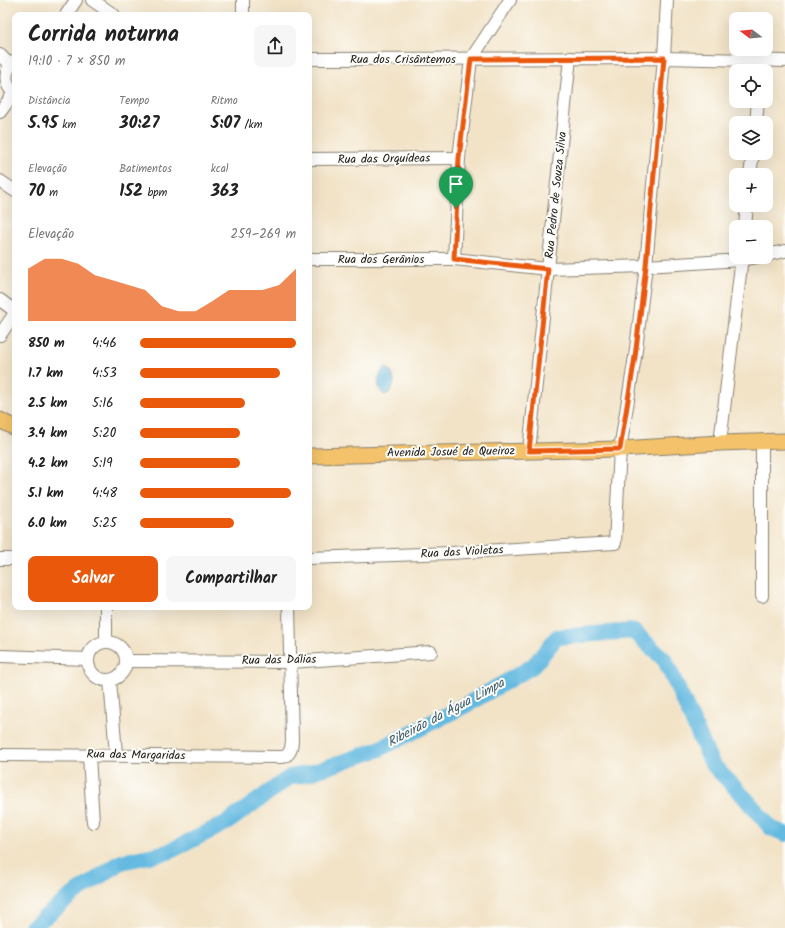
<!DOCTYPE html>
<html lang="pt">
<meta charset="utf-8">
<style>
body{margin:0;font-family:Kalam,sans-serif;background:#f6f6f6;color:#222;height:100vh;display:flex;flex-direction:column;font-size:15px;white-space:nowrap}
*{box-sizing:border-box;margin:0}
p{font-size:13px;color:#767676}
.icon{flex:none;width:22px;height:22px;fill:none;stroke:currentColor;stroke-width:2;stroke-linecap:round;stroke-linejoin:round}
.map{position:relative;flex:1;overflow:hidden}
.sheet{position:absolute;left:12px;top:12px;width:300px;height:598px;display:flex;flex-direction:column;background:#fff;border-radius:8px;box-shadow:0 4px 16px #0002}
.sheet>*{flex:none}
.needle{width:26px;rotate:286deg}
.buttons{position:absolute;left:729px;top:12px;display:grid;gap:8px}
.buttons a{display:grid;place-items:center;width:44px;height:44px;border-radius:8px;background:#fff;box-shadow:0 4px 16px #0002;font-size:20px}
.pin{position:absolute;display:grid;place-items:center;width:34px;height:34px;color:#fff;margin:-41px -17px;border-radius:50% 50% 50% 0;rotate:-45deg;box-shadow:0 0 4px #0007}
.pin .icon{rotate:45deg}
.round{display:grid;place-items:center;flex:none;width:42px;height:42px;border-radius:8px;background:#f6f6f6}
.overview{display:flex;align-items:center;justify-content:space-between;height:68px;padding:0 16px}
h1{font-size:22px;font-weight:700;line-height:30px}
.figures{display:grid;grid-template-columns:repeat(3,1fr);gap:6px;height:68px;padding:4px 16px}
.figures div{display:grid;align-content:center}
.figures b{font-size:17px;font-weight:700}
.figures small{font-size:11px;font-weight:400}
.figures p{font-size:11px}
.chart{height:112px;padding:8px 16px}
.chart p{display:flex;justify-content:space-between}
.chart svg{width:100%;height:72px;margin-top:4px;fill:#ea580c;opacity:.7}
.primary-button{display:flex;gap:8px;margin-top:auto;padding:8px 16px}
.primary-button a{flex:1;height:46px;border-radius:8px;background:#ea580c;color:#fff;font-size:16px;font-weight:700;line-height:46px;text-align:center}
.primary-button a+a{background:#f6f6f6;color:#222}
ul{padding:0 16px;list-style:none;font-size:13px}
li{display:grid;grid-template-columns:64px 48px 1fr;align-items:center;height:30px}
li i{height:10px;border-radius:5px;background:#ea580c}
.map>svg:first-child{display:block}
</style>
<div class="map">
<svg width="785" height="928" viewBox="0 0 785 928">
<defs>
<pattern id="water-rules" width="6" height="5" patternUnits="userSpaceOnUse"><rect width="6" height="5" fill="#65bae1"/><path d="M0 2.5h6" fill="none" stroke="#579fc0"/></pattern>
</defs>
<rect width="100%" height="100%" fill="#fdfcf7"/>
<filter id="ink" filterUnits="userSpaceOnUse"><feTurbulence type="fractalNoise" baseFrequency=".025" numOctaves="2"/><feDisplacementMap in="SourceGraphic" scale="8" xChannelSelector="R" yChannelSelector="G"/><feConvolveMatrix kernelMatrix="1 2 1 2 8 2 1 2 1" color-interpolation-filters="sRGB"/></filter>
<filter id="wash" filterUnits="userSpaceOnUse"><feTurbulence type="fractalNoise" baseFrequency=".012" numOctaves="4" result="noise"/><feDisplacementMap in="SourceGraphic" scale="16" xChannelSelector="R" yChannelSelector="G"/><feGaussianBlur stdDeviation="0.9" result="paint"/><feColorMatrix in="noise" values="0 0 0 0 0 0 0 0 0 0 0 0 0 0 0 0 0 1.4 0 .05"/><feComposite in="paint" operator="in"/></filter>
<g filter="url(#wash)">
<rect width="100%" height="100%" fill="#f2e3c7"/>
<!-- water -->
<path fill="url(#water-rules)" stroke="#406b7e" d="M385 368 389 369C395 378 396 384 389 393L384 395C376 387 377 376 385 368Z"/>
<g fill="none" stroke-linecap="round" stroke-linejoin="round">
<!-- river -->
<polyline stroke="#65bae1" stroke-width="16" points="31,928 70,897 121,862 168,852 228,822 290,777 307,774 377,750 466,705 533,666 557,637 633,631 665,660 712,764 746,799 771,828 785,834"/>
</g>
</g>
<g filter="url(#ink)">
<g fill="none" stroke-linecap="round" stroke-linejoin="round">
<!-- minor casing -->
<g stroke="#878072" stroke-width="14">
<g id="minor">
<polyline points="92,0 114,15"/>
<polyline points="243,0 243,15"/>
<polyline points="66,15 76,0"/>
<polyline points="0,55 10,65"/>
<polyline points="309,59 664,58 785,61"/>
<path d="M15 61C4 70 3 84 15 94"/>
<polyline points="0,112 14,93"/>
<polyline points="756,123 758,101"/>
<polyline points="309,159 459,158"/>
<polyline points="750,175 753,153"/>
<polyline points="0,181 15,191"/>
<polyline points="745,227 747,205"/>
<polyline points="766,255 785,251"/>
<polyline points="309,259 454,259 548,269 646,266 741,260 757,257"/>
<polyline points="454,259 459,158 471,59 510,0"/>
<polyline points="0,300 15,311"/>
<polyline points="0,335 15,313"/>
<polyline points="762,442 762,596"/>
<polyline points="720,443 742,257"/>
<polyline points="529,451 570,58"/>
<polyline points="309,558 451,553 615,543 620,449 635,357 646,266 664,58 667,0"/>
<polyline points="0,559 15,559"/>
<polyline points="106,607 106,642"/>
<circle cx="107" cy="661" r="19"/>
<polyline points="0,656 88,659"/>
<polyline points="126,661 291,662 431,652"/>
<polyline points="110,680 116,754"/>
<path d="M0 755 283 757C291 754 291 749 292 741L289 607"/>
<polyline points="89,755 93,822"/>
</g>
</g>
<!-- major casing -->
<g stroke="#878072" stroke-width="17">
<g id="major">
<polyline points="0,420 15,428"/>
<polyline points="309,456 620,449 720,443 785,441"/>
</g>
</g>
<!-- minor -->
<use href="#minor" stroke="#fff" stroke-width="12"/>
<!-- major -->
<use href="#major" stroke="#f3c26a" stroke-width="15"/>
</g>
</g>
<g fill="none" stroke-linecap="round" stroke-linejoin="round" filter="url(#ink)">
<!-- route casing -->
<g stroke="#fff" stroke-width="8">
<polygon id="route" points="664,58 646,266 635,357 620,449 529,451 548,269 454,259 459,158 471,59"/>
</g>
<!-- route -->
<use href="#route" stroke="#ea580c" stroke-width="5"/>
</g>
<g text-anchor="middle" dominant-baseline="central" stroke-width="4" stroke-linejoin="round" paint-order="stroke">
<!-- street labels -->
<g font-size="12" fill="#1c1c1c" stroke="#fdfcf7">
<text x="403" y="59">Rua dos Crisântemos</text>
<text transform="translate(384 159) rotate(-1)">Rua das Orquídeas</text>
<text transform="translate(556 195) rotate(-84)">Rua Pedro de Souza Silva</text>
<text x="381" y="259">Rua dos Gerânios</text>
<text transform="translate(451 452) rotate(-1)">Avenida Josué de Queiroz</text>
<text transform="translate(462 552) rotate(-3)">Rua das Violetas</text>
<text transform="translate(279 660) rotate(-1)">Rua das Dálias</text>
<text transform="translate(136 755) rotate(1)">Rua das Margaridas</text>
</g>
<!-- water labels -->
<g font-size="13" font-style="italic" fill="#395b6b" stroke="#fdfcf7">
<text transform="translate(446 713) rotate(-28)">Ribeirão da Água Limpa</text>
</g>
</g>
</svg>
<div class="buttons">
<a><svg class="needle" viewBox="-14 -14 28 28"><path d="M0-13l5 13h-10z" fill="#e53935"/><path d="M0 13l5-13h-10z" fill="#767676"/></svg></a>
<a><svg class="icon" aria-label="locate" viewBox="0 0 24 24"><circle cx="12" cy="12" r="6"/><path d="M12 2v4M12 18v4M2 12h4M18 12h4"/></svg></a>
<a><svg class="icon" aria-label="layers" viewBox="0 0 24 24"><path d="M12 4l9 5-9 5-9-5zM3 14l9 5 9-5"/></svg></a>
<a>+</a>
<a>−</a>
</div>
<div class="pin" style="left:456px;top:208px;background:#1e9e55"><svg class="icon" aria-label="arrive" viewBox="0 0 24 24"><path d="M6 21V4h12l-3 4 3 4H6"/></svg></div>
<section class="sheet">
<div class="overview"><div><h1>Corrida noturna</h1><p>19:10 · 7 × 850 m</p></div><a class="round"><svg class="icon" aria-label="share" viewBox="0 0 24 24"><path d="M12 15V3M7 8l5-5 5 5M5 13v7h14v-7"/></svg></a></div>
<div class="figures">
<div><p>Distância</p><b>5.95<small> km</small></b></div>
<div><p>Tempo</p><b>30:27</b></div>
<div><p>Ritmo</p><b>5:07<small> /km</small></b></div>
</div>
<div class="figures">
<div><p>Elevação</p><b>70<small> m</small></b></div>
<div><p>Batimentos</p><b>152<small> bpm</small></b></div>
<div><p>kcal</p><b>363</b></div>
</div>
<div class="chart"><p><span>Elevação</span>259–269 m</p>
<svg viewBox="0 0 160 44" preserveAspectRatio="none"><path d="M0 44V12L10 6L20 6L30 9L40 16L50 19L60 22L70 25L80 35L90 38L100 38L110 32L120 25L130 25L140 25L150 22L160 12V44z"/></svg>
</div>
<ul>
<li><b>850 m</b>4:46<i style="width:100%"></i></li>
<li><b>1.7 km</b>4:53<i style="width:90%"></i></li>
<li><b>2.5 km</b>5:16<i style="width:67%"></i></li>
<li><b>3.4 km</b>5:20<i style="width:64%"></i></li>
<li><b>4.2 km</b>5:19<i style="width:64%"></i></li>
<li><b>5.1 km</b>4:48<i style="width:97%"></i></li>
<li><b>6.0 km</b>5:25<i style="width:60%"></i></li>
</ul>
<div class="primary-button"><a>Salvar</a><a>Compartilhar</a></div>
</section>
</div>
